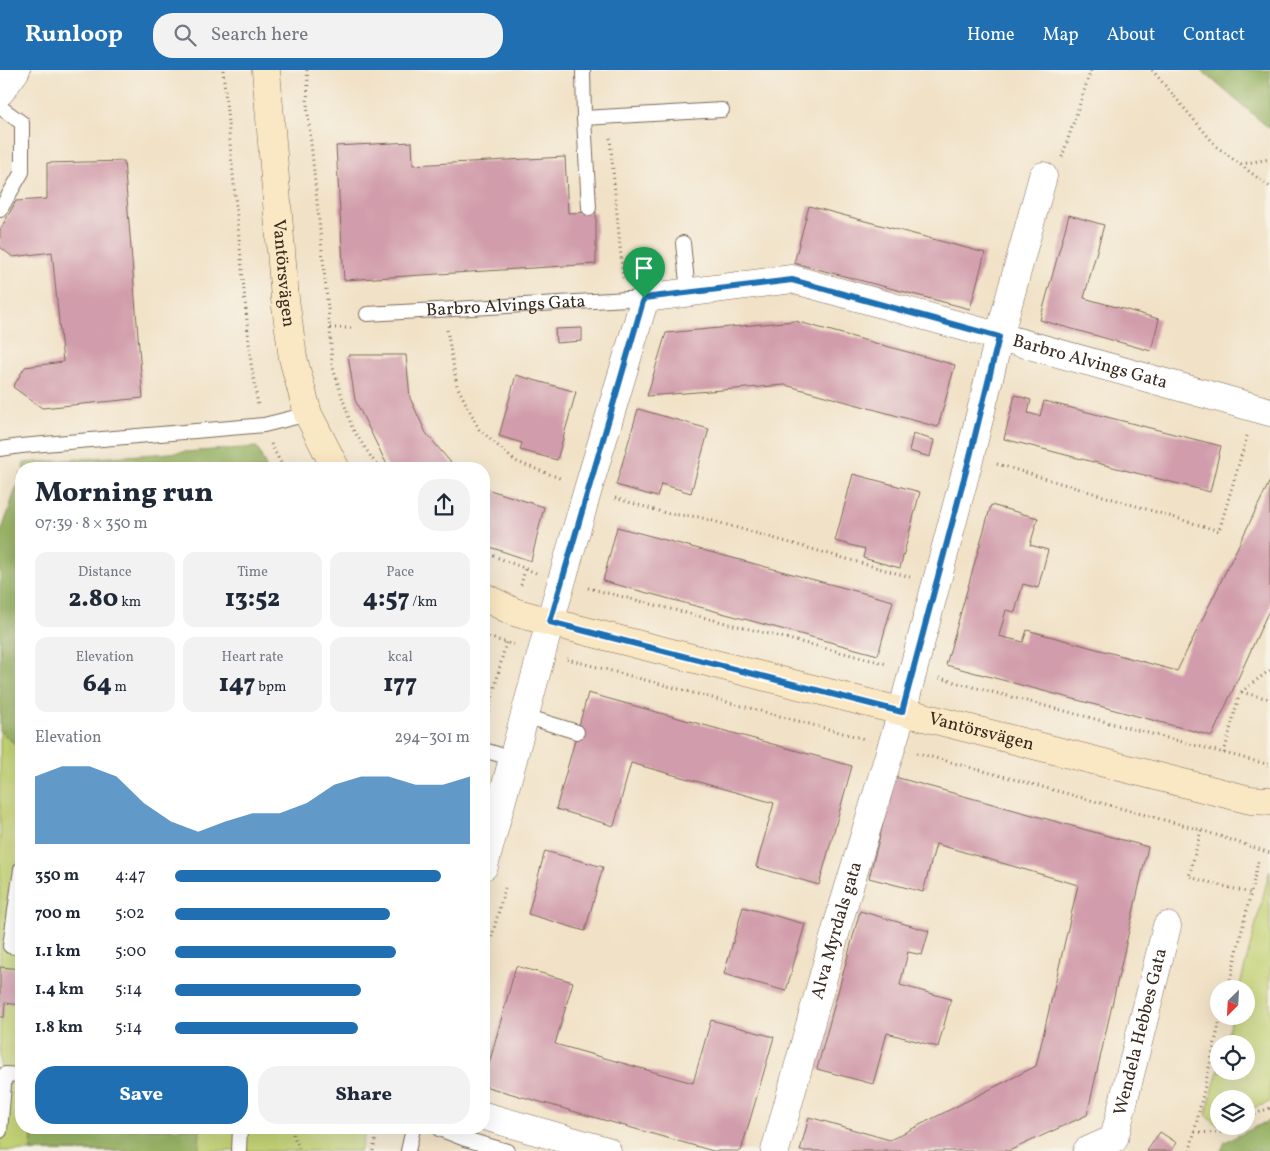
<!DOCTYPE html>
<meta charset="utf-8">
<style>
body{margin:0;font-family:Vollkorn,serif;background:#f2f2f3;color:#1f2937;height:100vh;display:flex;flex-direction:column;font-size:19px;white-space:nowrap}
*{box-sizing:border-box;margin:0}
p{font-size:16px;color:#747a83}
.icon{flex:none;width:28px;height:28px;fill:none;stroke:currentColor;stroke-width:2;stroke-linecap:round;stroke-linejoin:round}
.map{position:relative;flex:1;overflow:hidden}
.panel{position:absolute;left:15px;top:392px;width:475px;height:672px;display:flex;flex-direction:column;background:#fff;border-radius:20px;box-shadow:0 5px 20px #0002}
.panel>*{flex:none}
.needle{width:32px;rotate:204deg}
.fabs{position:absolute;left:1210px;top:910px;display:grid;gap:10px}
.fabs a{display:grid;place-items:center;width:45px;height:45px;border-radius:50%;background:#fff;box-shadow:0 5px 20px #0002;font-size:25px}
.pin{position:absolute;display:grid;place-items:center;width:42px;height:42px;color:#fff;margin:-51px -21px;border-radius:50% 50% 50% 0;rotate:-45deg;box-shadow:0 0 5px #0007}
.pin .icon{rotate:45deg}
.round{display:grid;place-items:center;flex:none;width:52px;height:52px;border-radius:20px;background:#f2f2f3}
.head{display:flex;align-items:center;justify-content:space-between;height:85px;padding:0 20px}
h1{font-size:28px;font-weight:800;line-height:38px}
.stats{display:grid;grid-template-columns:repeat(3,1fr);gap:8px;height:85px;padding:5px 20px}
.stats div{display:grid;align-content:center;border-radius:12px;background:#f2f2f3;text-align:center}
.stats b{font-size:25px;font-weight:800}
.stats small{font-size:14px;font-weight:400}
.stats p{font-size:14px}
.chart{height:140px;padding:10px 20px}
.chart p{display:flex;justify-content:space-between}
.chart svg{width:100%;height:90px;margin-top:5px;fill:#1f6fb2;opacity:.7}
.primary-button{display:flex;gap:10px;margin-top:auto;padding:10px 20px}
.primary-button a{flex:1;height:58px;border-radius:20px;background:#1f6fb2;color:#fff;font-size:20px;font-weight:800;line-height:58px;text-align:center}
.primary-button a+a{background:#f2f2f3;color:#1f2937}
ul{padding:0 20px;list-style:none;font-size:16px}
li{display:grid;grid-template-columns:80px 60px 1fr;align-items:center;height:38px}
li i{height:12px;border-radius:6px;background:#1f6fb2}
header{display:flex;align-items:center;gap:30px;box-sizing:border-box;height:70px;padding:0 25px;background:#1f6fb2;color:#fff}
header strong{font-size:24px}
nav{display:flex;gap:28px;margin-inline-start:auto;font-size:18px}
.search{width:350px;height:45px;background:#f2f2f3;display:flex;align-items:center;gap:12px;box-sizing:border-box;padding:0 18px;border-radius:20px;color:#747a83;font-size:19px}
.map>svg:first-child{display:block}
</style>
<header>
<strong>Runloop</strong>
<div class="search"><svg class="icon" aria-label="search" viewBox="0 0 24 24"><circle cx="10" cy="10" r="6"/><path d="M15 15l6 6"/></svg>Search here</div>
<nav><a>Home</a><a>Map</a><a>About</a><a>Contact</a></nav>
</header>
<div class="map">
<svg width="1270" height="1081" viewBox="0 0 1270 1081">
<rect width="100%" height="100%" fill="#f7f3e8"/>
<filter id="ink" filterUnits="userSpaceOnUse"><feTurbulence type="fractalNoise" baseFrequency=".02" numOctaves="2"/><feDisplacementMap in="SourceGraphic" scale="10" xChannelSelector="R" yChannelSelector="G"/><feConvolveMatrix kernelMatrix="1 2 1 2 8 2 1 2 1" color-interpolation-filters="sRGB"/></filter>
<filter id="wash" filterUnits="userSpaceOnUse"><feTurbulence type="fractalNoise" baseFrequency=".0096" numOctaves="4" result="noise"/><feDisplacementMap in="SourceGraphic" scale="20" xChannelSelector="R" yChannelSelector="G"/><feGaussianBlur stdDeviation="1.12" result="paint"/><feColorMatrix in="noise" values="0 0 0 0 0 0 0 0 0 0 0 0 0 0 0 0 0 1.4 0 .05"/><feComposite in="paint" operator="in"/></filter>
<g filter="url(#wash)">
<rect width="100%" height="100%" fill="#f1e2c7"/>
<!-- green -->
<g fill="#c2d275" stroke="#7e7e4a">
<polygon points="0,661 21,679 21,1059 366,1059 360,1081 0,1081"/>
<polygon points="1270,800 1270,1032 1246,1041 1246,1029 1219,1029 1219,1054 1218,1055 1206,1045 1219,997 1219,1001 1246,1001 1246,974 1225,974 1232,946 1246,946 1246,919 1239,919"/>
</g>
<!-- forest -->
<g fill="#99b466" stroke="#6a6f42">
<polygon points="1201,0 1270,0 1270,59"/>
<polygon points="257,377 267,399 23,399 24,393"/>
<polygon points="21,403 21,679 0,661 0,466"/>
<polygon points="1270,1050 1270,1081 1221,1081 1225,1072"/>
<polygon points="32,1059 200,1059 199,1081 31,1081"/>
</g>
<g id="blocks">
<!-- building -->
<g fill="#d19cab">
<polygon points="412,72 413,95 565,87 568,143 596,142 596,194 344,210 336,76"/>
<polygon points="124,91 143,328 42,338 13,317 25,297 63,292 52,182 13,187 0,177 0,160 16,131 47,129 47,93"/>
<polygon points="809,136 985,183 970,239 794,193"/>
<polygon points="1069,145 1104,155 1084,228 1159,249 1151,281 1040,250"/>
<polygon points="795,251 955,295 938,357 785,315 647,326 666,263"/>
<polygon points="582,258 582,271 556,273 555,259"/>
<polygon points="348,285 406,285 410,328 426,363 452,394 459,399 389,399 355,330"/>
<polygon points="516,305 576,322 557,390 520,380 522,373 499,366"/>
<polygon points="1015,325 1031,330 1028,343 1040,346 1044,331 1221,376 1210,422 1004,369"/>
<polygon points="638,339 709,359 691,423 661,414 657,427 616,415"/>
<polygon points="913,364 934,370 930,387 909,381"/>
<polygon points="853,404 920,422 900,498 863,488 865,479 835,471"/>
<polygon points="1270,411 1270,538 1212,666 946,595 991,435 1038,448 1030,475 1048,480 1038,518 1023,514 1015,542 1006,540 999,566 1023,572 1027,560 1177,601"/>
<polygon points="484,416 490,420 544,437 531,491 484,475"/>
<polygon points="617,457 893,531 878,585 603,511"/>
<polygon points="588,623 852,696 819,815 756,797 774,733 631,693 614,756 556,739"/>
<polygon points="895,707 1148,777 1087,1045 1009,1081 800,1081 809,1047 890,1070 1036,996 1078,815 936,774 923,822 869,808"/>
<polygon points="545,781 603,797 585,861 528,844"/>
<polygon points="743,837 805,854 786,921 724,904"/>
<polygon points="860,841 929,861 922,885 908,882 900,915 951,929 938,977 887,963 873,1014 817,999"/>
<polygon points="516,896 573,912 555,974 693,1013 711,950 774,967 741,1081 713,1081 484,1016 484,1012"/>
<polygon points="0,897 21,899 21,935 5,933 4,947 0,947"/>
<polygon points="1160,1062 1177,1073 1171,1081 1147,1081"/>
</g>
</g>
</g>
<g filter="url(#ink)">
<use href="#blocks" fill-opacity="0" stroke="#7b6a59" stroke-width="1"/>
<g fill="none" stroke-linecap="round" stroke-linejoin="round">
<!-- lane casing -->
<g stroke="#7b6a59" stroke-width="16">
<g id="lane">
<polyline points="583,0 584,48 589,138"/>
<polyline points="0,37 22,53 22,102 0,140"/>
<polyline points="584,48 722,40"/>
<polyline points="683,173 688,222"/>
<path id="s1" d="M367 244 645 228"/>
<polyline points="0,379 21,376 264,355 308,344"/>
<polyline points="525,646 577,662"/>
<polyline points="484,680 513,689"/>
<polyline points="21,799 10,876 21,878"/>
<polyline points="439,1059 465,1069 507,1081"/>
<polyline points="0,1061 5,1004 21,1005"/>
<polyline points="239,1081 240,1059"/>
<polyline points="408,1081 413,1059"/>
</g>
</g>
<!-- street casing -->
<g stroke="#7b6a59" stroke-width="29">
<g id="street">
<polyline points="0,22 16,0"/>
<path id="s2" d="M484 796 550 552 588 419 645 228 792 209 1270 342"/>
<polyline points="484,1046 607,1081"/>
<path id="s3" d="M775 1081 839 850 902 642 970 386 999 267 1043 106"/>
<path id="s4" d="M1087 1081 1114 1069 1167 856"/>
</g>
</g>
<!-- secondary casing -->
<g stroke="#7b6a59" stroke-width="29">
<g id="secondary">
<path id="s5" d="M266 0 285 229 293 288 308 344 336 399"/>
<path id="s6" d="M484 527 514 542 550 552 1250 730 1270 731"/>
</g>
</g>
<!-- path -->
<g stroke="#7b6a59" stroke-width="3" stroke-dasharray="1 4" stroke-linecap="butt">
<polyline points="223,0 251,293 258,335"/>
<polyline points="307,0 308,12 307,34 330,258 332,295 352,358 379,399"/>
<polyline points="1152,0 1217,77 1270,117"/>
<polyline points="610,68 623,208"/>
<polyline points="1062,87 1091,0"/>
<polyline points="1241,94 1270,89"/>
<polyline points="330,258 352,258"/>
<polyline points="447,260 457,316 479,359 515,391 562,409"/>
<polyline points="271,374 284,399"/>
<polyline points="997,394 1219,461 1248,363"/>
<polyline points="615,428 669,444 699,447 910,507"/>
<polyline points="484,482 536,503"/>
<polyline points="521,515 525,499"/>
<polyline points="588,518 887,594"/>
<polyline points="484,566 515,575"/>
<polyline points="567,589 865,669"/>
<polyline points="939,608 1270,695"/>
<polyline points="1241,622 1270,600"/>
<polyline points="484,661 506,572"/>
<polyline points="917,683 1201,760 1270,783"/>
<polyline points="1224,683 1240,622 1270,629"/>
<polyline points="1201,760 1189,807 1250,823"/>
<polyline points="484,896 506,814"/>
<polyline points="1228,919 1259,788"/>
<polyline points="1246,1049 1262,1041 1270,1038"/>
<polyline points="293,1059 293,1065 301,1081"/>
<polyline points="1195,1062 1219,1063 1233,1056"/>
<polyline points="373,1081 378,1059"/>
<polyline points="1190,1081 1221,946"/>
</g>
<!-- lane -->
<use href="#lane" stroke="#fff" stroke-width="14"/>
<!-- street -->
<use href="#street" stroke="#fff" stroke-width="28"/>
<!-- secondary -->
<use href="#secondary" stroke="#fae7c3" stroke-width="28"/>
</g>
</g>
<g fill="none" stroke-linecap="round" stroke-linejoin="round" filter="url(#ink)">
<!-- route casing -->
<g stroke="#fff" stroke-width="10">
<polygon id="route" points="792,210 999,267 970,386 902,642 550,552 644,228"/>
</g>
<!-- route -->
<use href="#route" stroke="#1f6fb2" stroke-width="6"/>
</g>
<g text-anchor="middle" dominant-baseline="central" stroke-width="4" stroke-linejoin="round" paint-order="stroke">
<!-- street labels -->
<g font-size="18" fill="#3b2a1e" stroke="#f7f3e8">
<text stroke="none"><textPath href="#s5" startOffset="204">Vantörsvägen</textPath></text>
<text stroke="none"><textPath href="#s1" startOffset="139">Barbro Alvings Gata</textPath></text>
<text stroke="none"><textPath href="#s2" startOffset="1048">Barbro Alvings Gata</textPath></text>
<text stroke="none"><textPath href="#s6" startOffset="516">Vantörsvägen</textPath></text>
<text stroke="none"><textPath href="#s3" startOffset="229">Alva Myrdals gata</textPath></text>
<text stroke="none"><textPath href="#s4" startOffset="140">Wendela Hebbes Gata</textPath></text>
</g>
</g>
</svg>
<div class="fabs">
<a><svg class="needle" viewBox="-14 -14 28 28"><path d="M0-13l5 13h-10z" fill="#e53935"/><path d="M0 13l5-13h-10z" fill="#747a83"/></svg></a>
<a><svg class="icon" aria-label="locate" viewBox="0 0 24 24"><circle cx="12" cy="12" r="6"/><path d="M12 2v4M12 18v4M2 12h4M18 12h4"/></svg></a>
<a><svg class="icon" aria-label="layers" viewBox="0 0 24 24"><path d="M12 4l9 5-9 5-9-5zM3 14l9 5 9-5"/></svg></a>
</div>
<div class="pin" style="left:644px;top:228px;background:#1e9e55"><svg class="icon" aria-label="arrive" viewBox="0 0 24 24"><path d="M6 21V4h12l-3 4 3 4H6"/></svg></div>
<section class="panel">
<div class="head"><div><h1>Morning run</h1><p>07:39 · 8 × 350 m</p></div><a class="round"><svg class="icon" aria-label="share" viewBox="0 0 24 24"><path d="M12 15V3M7 8l5-5 5 5M5 13v7h14v-7"/></svg></a></div>
<div class="stats">
<div><p>Distance</p><b>2.80<small> km</small></b></div>
<div><p>Time</p><b>13:52</b></div>
<div><p>Pace</p><b>4:57<small> /km</small></b></div>
</div>
<div class="stats">
<div><p>Elevation</p><b>64<small> m</small></b></div>
<div><p>Heart rate</p><b>147<small> bpm</small></b></div>
<div><p>kcal</p><b>177</b></div>
</div>
<div class="chart"><p><span>Elevation</span>294–301 m</p>
<svg viewBox="0 0 160 44" preserveAspectRatio="none"><path d="M0 44V11L10 6L20 6L30 11L40 24L50 33L60 38L70 33L80 29L90 29L100 24L110 15L120 11L130 11L140 15L150 15L160 11V44z"/></svg>
</div>
<ul>
<li><b>350 m</b>4:47<i style="width:90%"></i></li>
<li><b>700 m</b>5:02<i style="width:73%"></i></li>
<li><b>1.1 km</b>5:00<i style="width:75%"></i></li>
<li><b>1.4 km</b>5:14<i style="width:63%"></i></li>
<li><b>1.8 km</b>5:14<i style="width:62%"></i></li>
</ul>
<div class="primary-button"><a>Save</a><a>Share</a></div>
</section>
</div>
